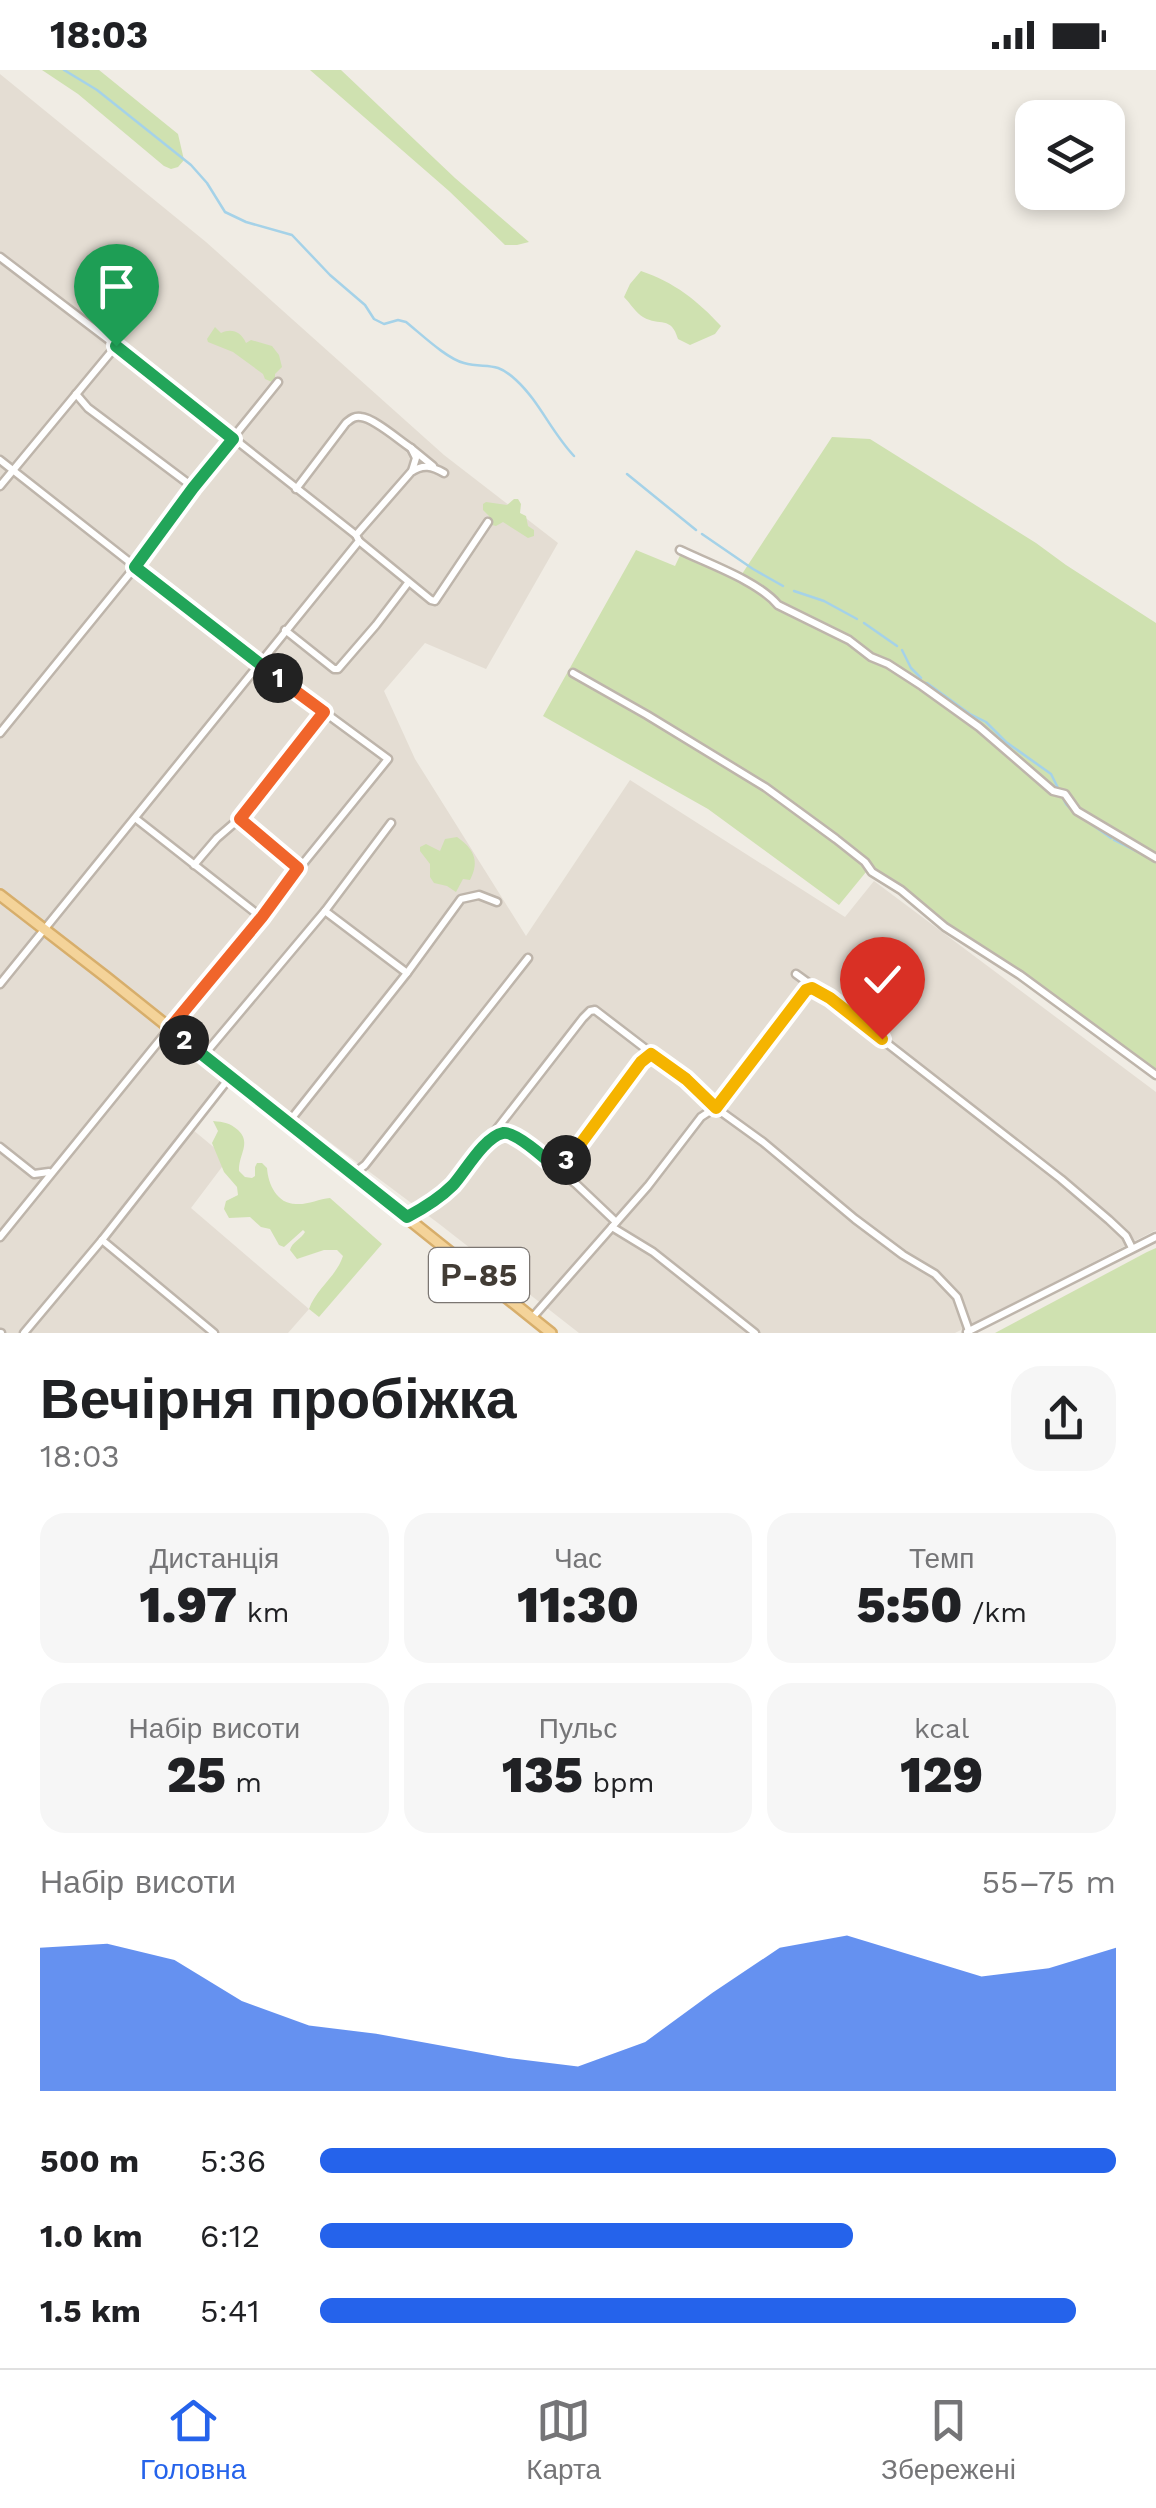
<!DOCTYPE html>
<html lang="uk">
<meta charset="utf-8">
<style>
body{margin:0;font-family:"Work Sans",sans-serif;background:#f6f6f6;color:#202124;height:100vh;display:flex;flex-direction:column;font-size:38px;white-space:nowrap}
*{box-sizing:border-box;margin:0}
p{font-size:32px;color:#757577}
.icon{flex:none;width:55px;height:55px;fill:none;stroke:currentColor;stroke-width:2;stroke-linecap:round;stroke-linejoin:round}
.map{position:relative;height:1263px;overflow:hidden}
.panel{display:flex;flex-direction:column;background:#fff;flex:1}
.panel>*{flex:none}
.controls{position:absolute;left:1015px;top:30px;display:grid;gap:20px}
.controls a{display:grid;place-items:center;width:110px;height:110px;border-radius:20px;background:#fff;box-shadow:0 5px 15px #0003;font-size:50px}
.pin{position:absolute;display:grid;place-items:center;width:85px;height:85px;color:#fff;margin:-102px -42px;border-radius:50% 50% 50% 0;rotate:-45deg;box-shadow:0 0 10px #0007}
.pin .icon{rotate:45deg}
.km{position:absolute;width:50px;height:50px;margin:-25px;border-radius:50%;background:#222;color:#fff;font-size:28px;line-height:50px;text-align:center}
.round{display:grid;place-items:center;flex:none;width:105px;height:105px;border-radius:30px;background:#f6f6f6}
.head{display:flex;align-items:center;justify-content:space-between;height:170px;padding:0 40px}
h1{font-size:55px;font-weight:800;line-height:75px}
.stats{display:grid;grid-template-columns:repeat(3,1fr);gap:15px;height:170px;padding:10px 40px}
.stats div{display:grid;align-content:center;border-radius:25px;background:#f6f6f6;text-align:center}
.stats b{font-size:50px;font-weight:800}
.stats small{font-size:28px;font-weight:400}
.stats p{font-size:28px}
.chart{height:280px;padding:20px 40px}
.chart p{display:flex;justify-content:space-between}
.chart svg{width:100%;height:180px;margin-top:10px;fill:#2563eb;opacity:.7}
ul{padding:0 40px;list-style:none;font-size:32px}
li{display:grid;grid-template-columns:160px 120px 1fr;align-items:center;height:75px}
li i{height:25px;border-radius:12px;background:#2563eb}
.status{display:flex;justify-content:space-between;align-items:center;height:70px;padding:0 50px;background:#fff;direction:ltr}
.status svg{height:28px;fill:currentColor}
.menu{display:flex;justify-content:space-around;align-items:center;height:140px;border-top:2px solid #e0e0e0;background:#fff;font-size:28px;color:#757577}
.menu a{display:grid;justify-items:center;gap:5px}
.menu .active{color:#2563eb}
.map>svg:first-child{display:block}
</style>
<div class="status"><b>18:03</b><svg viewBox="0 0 49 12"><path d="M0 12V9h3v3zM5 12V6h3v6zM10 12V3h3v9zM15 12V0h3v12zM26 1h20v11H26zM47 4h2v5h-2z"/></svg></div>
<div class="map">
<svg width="1156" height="1263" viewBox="0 0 1156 1263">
<rect width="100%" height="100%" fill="#f0ece4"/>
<!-- residential -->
<polygon fill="#e4ddd3" points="0,4 206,172 444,385 558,473 486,599 425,573 384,621 415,689 526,866 630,710 845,847 874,811 1156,1022 1156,1160 955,1263 579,1263 438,1153 232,999 187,1055 228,1089 191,1138 309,1239 288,1263 0,1263"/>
<!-- green -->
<g fill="#cfe1b0">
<polygon points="42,0 99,0 178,64 184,90 178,97 171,99 164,96 78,24"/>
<polygon points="310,0 341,0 455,108 529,172 517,175 505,175 449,121"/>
<path d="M641 201C674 212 698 231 721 256L715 264 690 275 678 269C671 245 660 257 643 247 636 243 630 233 624 227L630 214Z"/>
<path d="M215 257 221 263C232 258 241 262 246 273L251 270 272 276 279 285 282 297 275 304V309L272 312 265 309 263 304 233 282 208 272 207 269Z"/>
<polygon points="832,367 870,369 1036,473 1066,495 1156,553 1156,1009 920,835 866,802 839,835 708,739 543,646 636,480 675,496 684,477 742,504"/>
<polygon points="514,429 518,429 521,434 520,443 526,446 528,456 534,460 534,466 528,468 503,452 496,456 492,455 489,446 483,440 483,434 486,432 507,435"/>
<path d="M457 767C474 779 480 791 470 810L463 809 456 822 447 816 434 813 430 807V794L420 781V777L426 774 440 781 445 769Z"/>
<path d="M213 1051C224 1052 230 1053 238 1060 252 1073 238 1085 239 1101L245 1107 252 1108 255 1106V1097L257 1093H262L267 1098C268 1114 277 1134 296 1134 307 1135 319 1129 330 1128L382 1174 319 1247 309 1239C316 1219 336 1207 343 1186L337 1180H324L297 1189 290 1180C292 1172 301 1169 305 1162L303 1160 284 1177 279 1175 270 1159 261 1157 250 1147 229 1148 224 1139 226 1131 238 1125 237 1117 224 1102 212 1073 218 1061Z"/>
<polygon points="1156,1178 1156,1263 995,1263 1147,1182"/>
</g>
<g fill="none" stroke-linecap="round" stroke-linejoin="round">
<!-- stream -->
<g stroke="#a5d2e8" stroke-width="2.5">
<path d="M64 0 97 20 191 95 207 113 225 142 246 152 292 165 330 205 365 235 374 249 384 254 398 250 406 252C421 264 447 289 464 293 486 299 495 290 516 310 539 331 552 363 574 386"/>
<polyline points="627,404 696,460"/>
<polyline points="702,464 753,499 783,516"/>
<polyline points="794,521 824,531 857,549"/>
<polyline points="864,553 897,576"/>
<polyline points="902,580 911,598 921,608"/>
<polyline points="927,613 970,644 986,652 1006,672 1051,704 1066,734 1073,741"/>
<polyline points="1080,746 1111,768"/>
<polyline points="1114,770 1146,786"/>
</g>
<!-- minor casing -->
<g stroke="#beb5ab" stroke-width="11">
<g id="minor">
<polyline points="0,187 109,270 356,465"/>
<polyline points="76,324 88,338 193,417"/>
<polyline points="0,390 259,594 388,689 0,1167"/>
<polyline points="412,401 416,388 411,378 433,396"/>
<polyline points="0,416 116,276"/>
<path d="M296 419 346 353C351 349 354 346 361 347 374 348 400 371 411 378"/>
<polyline points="359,471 431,530 435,531 488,452"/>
<path d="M680 480C709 494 758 511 778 535L849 570 871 587 888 594 922 616 979 657 1053 721 1065 724 1077 741 1156 788"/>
<polyline points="285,560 334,599 338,599 376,555 408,513"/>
<polyline points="573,603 647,645 765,717 836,769 865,792 872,802 901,820 945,857 1020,905 1156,1005"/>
<polyline points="0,663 135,497 193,417 278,312"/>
<polyline points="135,748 261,847"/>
<polyline points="239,749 298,798"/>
<polyline points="194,795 217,768 239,749 324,642"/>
<polyline points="325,841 407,903"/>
<polyline points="796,904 829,928 1061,1109 1109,1150 1126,1166 1132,1178"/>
<path d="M0 914 359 471 356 465 411 402C423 394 432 396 444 403"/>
<polyline points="204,985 325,841 391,753"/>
<polyline points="288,1053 407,903 461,829 479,825 497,832"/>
<path d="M492 1070C501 1063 505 1062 515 1067L576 1114 616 1152"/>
<polyline points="0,1077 34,1104 49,1102"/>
<polyline points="482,1078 583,948 590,941 595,940 685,1009 716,1038 763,1072 855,1149 903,1185 935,1204 957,1227 969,1261"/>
<path d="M556 1098C595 1067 612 1016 651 985"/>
<polyline points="353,1104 365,1095 528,888"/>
<path d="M407 1147C445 1126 456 1111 482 1078"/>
<polyline points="612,1157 653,1182 755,1263"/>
<polyline points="102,1170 214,1263"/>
<polyline points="532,1248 648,1116 701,1047 721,1034 802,925 812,917"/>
<polyline points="967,1262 1156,1167"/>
<polyline points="0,1263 1,1263"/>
<polyline points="24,1263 102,1170 230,1007"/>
</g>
</g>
<!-- major casing -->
<g stroke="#d7ae6b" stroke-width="14">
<polyline id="major" points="0,825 106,907 551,1263"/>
</g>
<!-- minor -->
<use href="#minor" stroke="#fff" stroke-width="6"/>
<!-- major -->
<use href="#major" stroke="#f4d399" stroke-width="9"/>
</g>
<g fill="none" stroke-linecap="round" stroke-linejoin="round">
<!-- split-1 casing -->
<g stroke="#fff" stroke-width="20">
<polyline id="split-1" points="116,276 233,369 193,418 135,497 278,608"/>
</g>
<!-- split-2 casing -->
<g stroke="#fff" stroke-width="20">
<polyline id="split-2" points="184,970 170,958 262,847 298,798 240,749 324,642 278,608"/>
</g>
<!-- split-3 casing -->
<g stroke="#fff" stroke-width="20">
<path id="split-3" d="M184 970 407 1147C424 1138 439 1129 453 1115 465 1102 484 1067 503 1063 515 1061 546 1089 556 1098L566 1090"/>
</g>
<!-- split-4 casing -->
<g stroke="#fff" stroke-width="20">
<polyline id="split-4" points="566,1090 573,1084 641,992 651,984 686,1009 716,1038 806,920 812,918 830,928 882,969"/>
</g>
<!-- split-1 -->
<use href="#split-1" stroke="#22a559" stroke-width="12"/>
<!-- split-2 -->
<use href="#split-2" stroke="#f0652b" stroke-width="12"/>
<!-- split-3 -->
<use href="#split-3" stroke="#22a559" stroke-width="12"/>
<!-- split-4 -->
<use href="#split-4" stroke="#f5b400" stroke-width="12"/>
</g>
<g text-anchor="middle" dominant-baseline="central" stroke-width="8" stroke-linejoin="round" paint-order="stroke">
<!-- shield labels -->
<rect fill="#fff" stroke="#7b7672" stroke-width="2.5" x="429" y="1178" width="100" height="54" rx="8"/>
<g font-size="32" font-weight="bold" fill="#423c35">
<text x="479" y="1205">Р-85</text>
</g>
</g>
</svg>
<div class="controls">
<a><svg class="icon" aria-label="layers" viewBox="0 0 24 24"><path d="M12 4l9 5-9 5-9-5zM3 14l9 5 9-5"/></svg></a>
</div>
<div class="pin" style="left:116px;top:276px;background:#1e9e55"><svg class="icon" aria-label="arrive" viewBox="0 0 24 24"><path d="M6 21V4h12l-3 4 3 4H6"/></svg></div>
<div class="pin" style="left:882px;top:969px;background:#d93025"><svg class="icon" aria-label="check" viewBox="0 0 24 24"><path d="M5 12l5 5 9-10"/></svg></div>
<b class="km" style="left:278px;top:608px">1</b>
<b class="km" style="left:184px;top:970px">2</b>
<b class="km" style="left:566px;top:1090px">3</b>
</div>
<section class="panel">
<div class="head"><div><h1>Вечірня пробіжка</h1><p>18:03</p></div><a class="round"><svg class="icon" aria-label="share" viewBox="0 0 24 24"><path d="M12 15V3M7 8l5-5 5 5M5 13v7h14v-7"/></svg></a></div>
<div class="stats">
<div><p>Дистанція</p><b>1.97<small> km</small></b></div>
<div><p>Час</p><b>11:30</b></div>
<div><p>Темп</p><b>5:50<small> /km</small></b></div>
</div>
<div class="stats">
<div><p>Набір висоти</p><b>25<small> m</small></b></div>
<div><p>Пульс</p><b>135<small> bpm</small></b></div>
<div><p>kcal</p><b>129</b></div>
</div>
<div class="chart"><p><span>Набір висоти</span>55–75 m</p>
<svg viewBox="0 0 160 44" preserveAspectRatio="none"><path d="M0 44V9L10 8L20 12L30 22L40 28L50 30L60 33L70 36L80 38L90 32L100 20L110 9L120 6L130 11L140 16L150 14L160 9V44z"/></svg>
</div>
<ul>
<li><b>500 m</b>5:36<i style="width:100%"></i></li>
<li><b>1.0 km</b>6:12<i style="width:67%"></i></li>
<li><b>1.5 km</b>5:41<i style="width:95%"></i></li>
</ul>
</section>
<nav class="menu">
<a class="active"><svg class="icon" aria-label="home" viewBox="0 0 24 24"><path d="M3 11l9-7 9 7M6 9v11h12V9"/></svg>Головна</a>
<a><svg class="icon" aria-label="map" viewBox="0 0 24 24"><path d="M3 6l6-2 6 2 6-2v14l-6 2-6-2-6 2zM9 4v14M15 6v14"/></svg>Карта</a>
<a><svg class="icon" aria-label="saved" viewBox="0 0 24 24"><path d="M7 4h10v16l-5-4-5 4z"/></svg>Збережені</a>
</nav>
